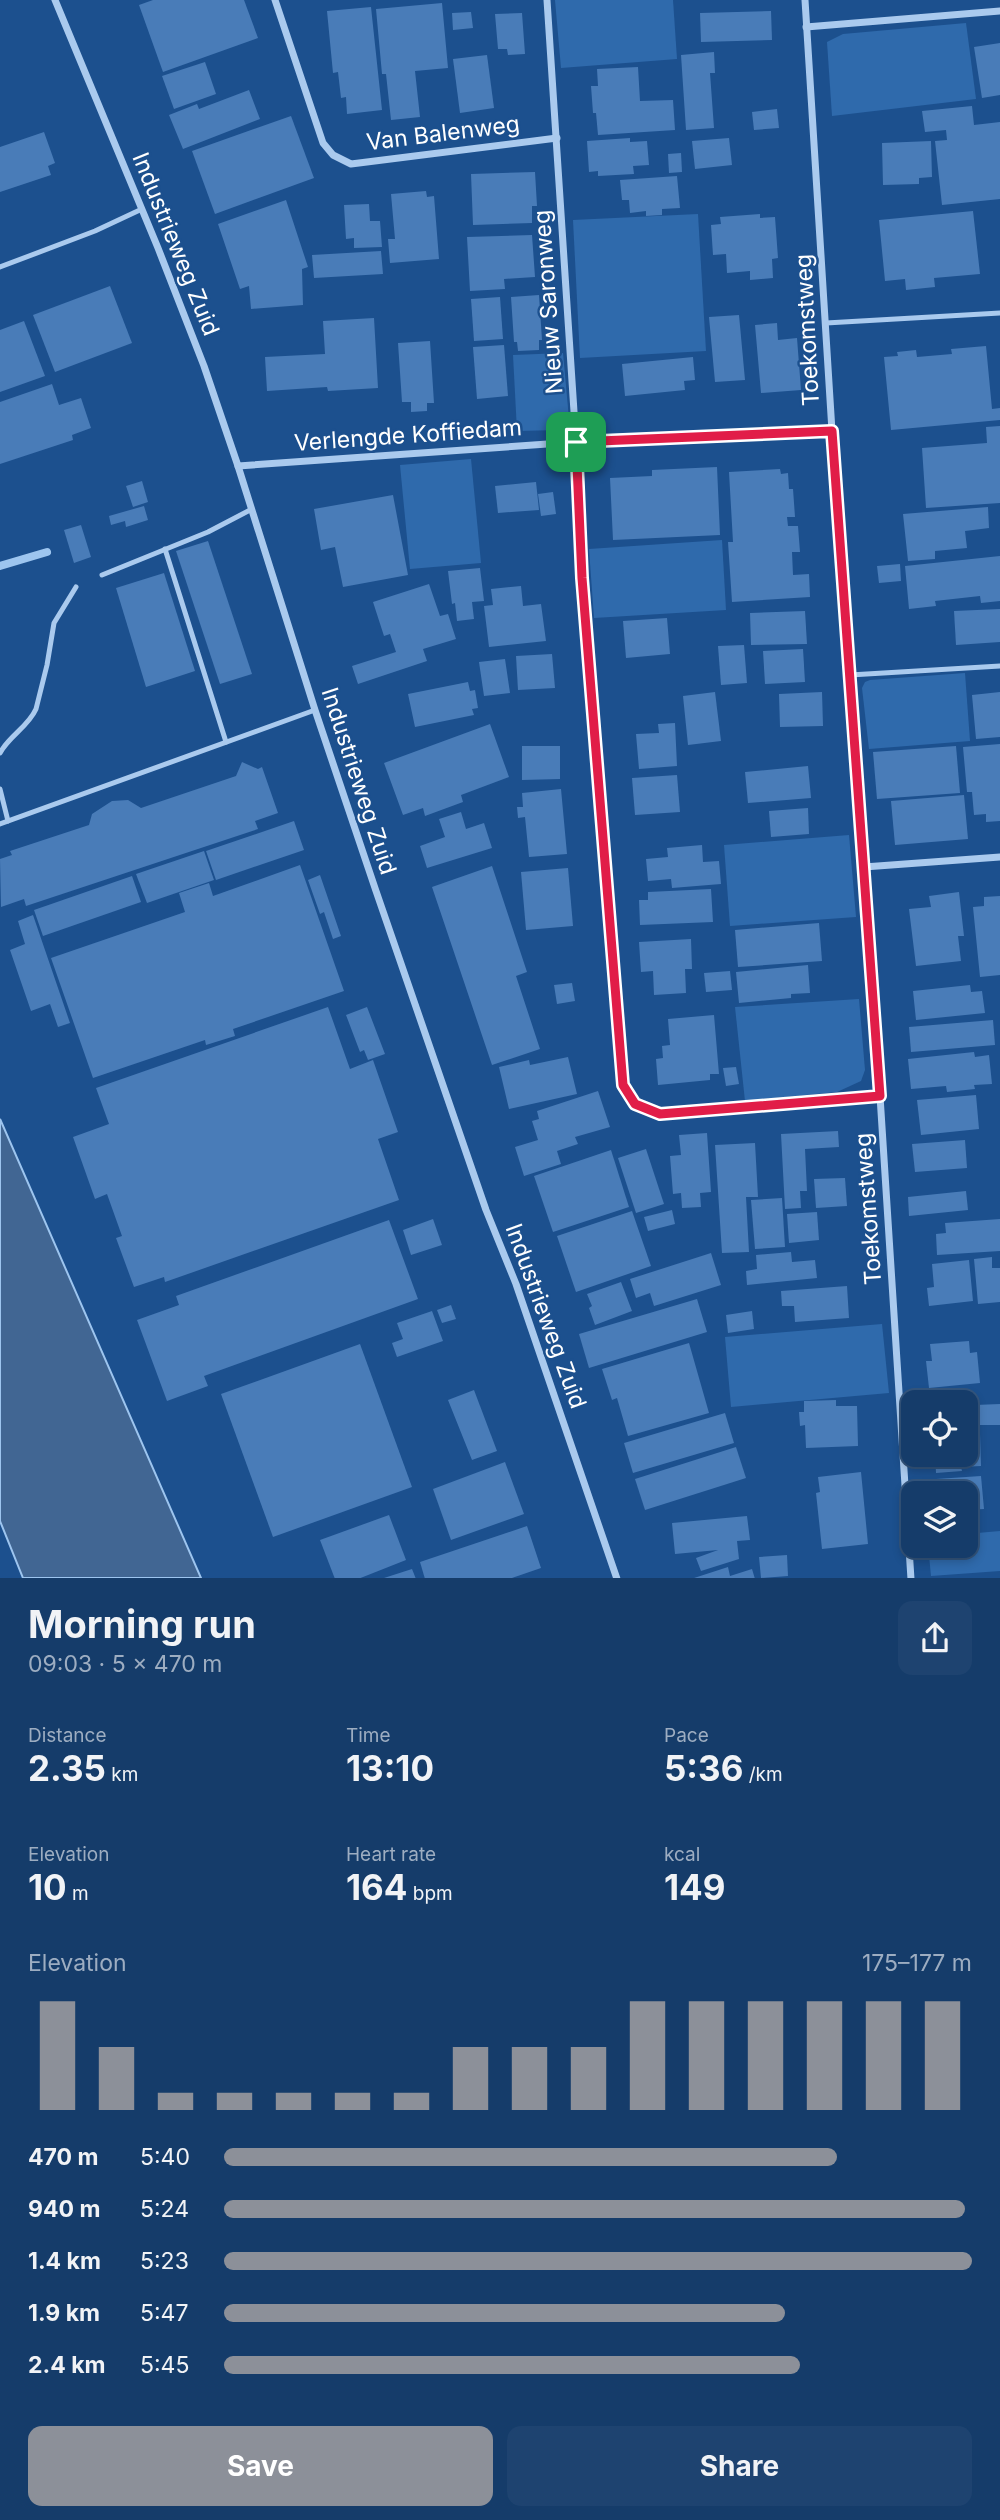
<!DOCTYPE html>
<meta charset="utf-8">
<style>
body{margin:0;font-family:Inter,sans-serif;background:#1e4370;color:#f1f3f6;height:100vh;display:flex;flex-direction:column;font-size:26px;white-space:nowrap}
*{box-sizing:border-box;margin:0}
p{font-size:23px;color:#9dadc1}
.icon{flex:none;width:38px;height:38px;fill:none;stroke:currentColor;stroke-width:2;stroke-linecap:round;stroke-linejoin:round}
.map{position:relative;height:1578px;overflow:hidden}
.drawer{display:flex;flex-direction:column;background:#153c6a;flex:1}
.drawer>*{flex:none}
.tools{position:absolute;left:901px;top:1390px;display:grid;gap:14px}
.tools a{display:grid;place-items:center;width:77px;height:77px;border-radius:14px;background:#153c6a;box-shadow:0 4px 10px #0003,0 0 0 2px #34567e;font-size:35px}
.pin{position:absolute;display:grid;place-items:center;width:60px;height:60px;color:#fff;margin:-30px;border-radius:14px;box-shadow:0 4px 10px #0006}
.round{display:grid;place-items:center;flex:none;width:74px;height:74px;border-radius:14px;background:#1e4370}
.headline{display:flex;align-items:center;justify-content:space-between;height:119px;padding:0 28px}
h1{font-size:38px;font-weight:700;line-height:52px}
.figures{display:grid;grid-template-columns:repeat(3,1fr);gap:10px;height:119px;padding:7px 28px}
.figures div{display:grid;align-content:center}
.figures b{font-size:35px;font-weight:700}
.figures small{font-size:19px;font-weight:400}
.figures p{font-size:19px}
.chart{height:196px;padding:14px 28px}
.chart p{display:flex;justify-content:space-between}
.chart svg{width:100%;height:126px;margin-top:7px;stroke:#8c9099;stroke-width:6}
.primary-button{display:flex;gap:14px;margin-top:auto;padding:14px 28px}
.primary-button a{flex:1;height:80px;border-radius:14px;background:#8c9099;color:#fff;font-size:28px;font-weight:700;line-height:80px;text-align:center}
.primary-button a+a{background:#1e4370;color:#f1f3f6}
ul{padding:0 28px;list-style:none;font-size:23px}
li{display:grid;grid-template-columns:112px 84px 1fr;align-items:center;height:52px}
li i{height:18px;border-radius:9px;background:#8c9099}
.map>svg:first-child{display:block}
</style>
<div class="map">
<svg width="1000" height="1579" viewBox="0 0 1000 1579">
<rect width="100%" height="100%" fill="#1c508e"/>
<!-- green -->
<g fill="#2f6aac">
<polygon points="555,0 673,0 677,59 561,68"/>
<polygon points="966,23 976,99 832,116 827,42 843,34"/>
<polygon points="698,214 706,351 580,358 573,220"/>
<polygon points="563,353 569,419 567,427 560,430 517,431 513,355"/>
<polygon points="471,459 481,563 410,569 400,465"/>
<polygon points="722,540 726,610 594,618 589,549"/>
<polygon points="965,673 970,741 869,749 862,688 865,682 870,680"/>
<polygon points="849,835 856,917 730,926 724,845"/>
<polygon points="859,999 865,1070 861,1081 837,1092 745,1101 735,1007"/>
<polygon points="882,1324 889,1393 731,1407 725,1337"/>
<polygon points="1000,1531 1000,1571 931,1576 928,1545 966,1545 966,1534"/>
</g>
<!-- water -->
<polygon fill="#416693" stroke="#9dc5ef" stroke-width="2" points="0,1119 201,1578 23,1578 0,1521"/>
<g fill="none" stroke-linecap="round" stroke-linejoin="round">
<!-- stream -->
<polyline stroke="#9dc5ef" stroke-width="8" points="0,566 47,552"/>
</g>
<!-- building -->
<g fill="#497cb8">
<polygon points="153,0 244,0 258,38 163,72 139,5"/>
<polygon points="442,3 448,68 415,71 420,117 391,120 386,74 382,74 376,9"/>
<polygon points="371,7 382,110 347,114 346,97 341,98 338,72 333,73 327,11"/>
<polygon points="771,11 772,40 701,42 700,13"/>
<polygon points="471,12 473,28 453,30 452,13"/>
<polygon points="522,13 525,54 508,55 507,49 498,49 495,14"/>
<polygon points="1000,43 1000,95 982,98 974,47"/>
<polygon points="714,52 715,73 710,73 714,128 686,130 681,55"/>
<polygon points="487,55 494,108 460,113 453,59"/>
<polygon points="205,62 216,94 174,109 162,76"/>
<polygon points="638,67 640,101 673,100 675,130 598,135 596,113 593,113 591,86 598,86 597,69"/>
<polygon points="249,90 260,119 183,149 169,115 197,104 199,109"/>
<polygon points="972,106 974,125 1000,122 1000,199 942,205 935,141 947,140 946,130 925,132 922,111"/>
<polygon points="777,109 779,128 754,130 752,112"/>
<polygon points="291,116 314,178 215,214 192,151"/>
<polygon points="44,132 55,163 48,166 51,175 0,192 0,147"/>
<polygon points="630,138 630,142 647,141 649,165 633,166 634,174 598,176 598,171 589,172 587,141"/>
<polygon points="729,138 732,165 695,169 692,141"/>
<polygon points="931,141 932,177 919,178 919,184 883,185 882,143"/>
<polygon points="681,153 682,172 669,173 668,154"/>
<polygon points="535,172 537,206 532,206 532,223 473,225 471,174"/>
<polygon points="677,176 680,208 662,209 662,215 646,216 646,211 630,213 629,200 622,200 620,180"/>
<polygon points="426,191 427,197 434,196 439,259 390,263 388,239 395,239 391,194"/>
<polygon points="286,200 308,267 302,269 303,305 251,309 249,286 240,289 218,224"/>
<polygon points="369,204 370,221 380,221 382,247 354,248 354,238 346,239 344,205"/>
<polygon points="973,211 980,274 934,278 935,287 906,290 905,279 885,281 879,220"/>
<polygon points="760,214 760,218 775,217 778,258 772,259 773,278 750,280 750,271 727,273 726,254 713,255 711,225 721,224 720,217"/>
<polygon points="532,235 535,277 504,279 505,289 470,291 467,237"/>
<polygon points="381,251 383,274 314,278 312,255"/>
<polygon points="110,286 132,343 55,372 33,315"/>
<polygon points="539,295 542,340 539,340 539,350 518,351 517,342 514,342 511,297"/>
<polygon points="500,297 503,339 474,341 471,299"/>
<polygon points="739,315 745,380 715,382 709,317"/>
<polygon points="374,318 378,388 328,391 327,387 267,391 265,357 325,354 323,321"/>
<polygon points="24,321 45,376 0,392 0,330"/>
<polygon points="777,323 778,340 797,338 801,390 761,393 755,325"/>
<polygon points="430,341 434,403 427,403 427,411 411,412 411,402 402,402 398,343"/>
<polygon points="504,345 508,396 477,399 473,347"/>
<polygon points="986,346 992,409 1000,408 1000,420 891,430 884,357 898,356 897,352 916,350 917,357 952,354 951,349"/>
<polygon points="693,357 695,380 684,381 685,390 625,396 622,364"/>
<polygon points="52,384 59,405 81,398 91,428 72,435 73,440 0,464 0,402"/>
<polygon points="1000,426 1000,503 926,508 922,448 987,443 986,427"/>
<polygon points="717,467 720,535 613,540 610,478 652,476 652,470"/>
<polygon points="780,469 781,474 788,473 789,489 793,489 795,517 787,517 788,526 798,526 800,552 792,552 793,575 809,574 810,597 732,602 728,542 733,542 729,472"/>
<polygon points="142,481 148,502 133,507 126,486"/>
<polygon points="536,482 539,510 498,513 495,486"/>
<polygon points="553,492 556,514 541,516 538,494"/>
<polygon points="393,495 408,575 343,587 335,547 321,550 314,509"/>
<polygon points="144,506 148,520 126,527 125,521 111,525 109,516"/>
<polygon points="988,507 989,528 965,531 967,548 935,551 935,559 908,561 903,514"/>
<polygon points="81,525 91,557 74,563 64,530"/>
<polygon points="208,541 252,674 220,684 176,551"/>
<polygon points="1000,556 1000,601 981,603 980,596 935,601 936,606 909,609 905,566"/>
<polygon points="900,564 901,581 879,583 877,566"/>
<polygon points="480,568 484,601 472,602 474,619 457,621 455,603 452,604 448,571"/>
<polygon points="164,573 195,671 146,687 116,588"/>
<polygon points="429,584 440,616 448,614 456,639 423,649 427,661 358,684 352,666 396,652 390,634 384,636 373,602"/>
<polygon points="521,586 523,606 541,604 546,641 489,647 484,606 493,605 491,589"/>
<polygon points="1000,609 1000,642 956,645 954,611"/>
<polygon points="805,611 807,644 751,645 750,613"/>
<polygon points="667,618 670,654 626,658 623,621"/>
<polygon points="744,645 747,683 721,685 718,646"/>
<polygon points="803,649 805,682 765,684 763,651"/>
<polygon points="552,654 555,688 518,690 516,656"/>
<polygon points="505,659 510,693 484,696 479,662"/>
<polygon points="468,682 470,691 475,690 478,708 472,709 474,715 415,727 408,694"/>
<polygon points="715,692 721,741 688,745 683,696"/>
<polygon points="822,692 823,726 780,727 779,694"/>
<polygon points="1000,692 1000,737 976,739 972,695"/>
<polygon points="675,723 677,766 639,769 636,734 659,733 658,724"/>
<polygon points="490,724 509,777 461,795 463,802 425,816 423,808 403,815 384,763"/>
<polygon points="1000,744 1000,821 986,822 986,814 974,815 972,792 967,792 963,747"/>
<polygon points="522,746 560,746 560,779 522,780"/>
<polygon points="956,746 960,793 877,799 873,752"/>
<polygon points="242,762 258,769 262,767 278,813 255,821 258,829 26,906 24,899 1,907 0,859 12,855 10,851 89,825 92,814 112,801 128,800 141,808 236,776"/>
<polygon points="808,766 811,798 748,803 745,772"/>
<polygon points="677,775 680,812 635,815 632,778"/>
<polygon points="561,789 567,854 529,857 525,817 518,818 517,807 523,807 522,793"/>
<polygon points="964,795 968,839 895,845 891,801"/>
<polygon points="808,808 809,834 771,837 769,811"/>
<polygon points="461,812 466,829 484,823 492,848 427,868 420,846 445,837 439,819"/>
<polygon points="294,821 304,850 216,880 206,851"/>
<polygon points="702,845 703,862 719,861 721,884 672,888 671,879 648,881 646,859 668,857 667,848"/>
<polygon points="204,851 214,880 147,903 136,874"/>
<polygon points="300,865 344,991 233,1029 235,1036 206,1045 205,1040 93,1078 51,958 185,912 179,893 209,883 213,896"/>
<polygon points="492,866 527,972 516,976 540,1049 492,1065 432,887"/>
<polygon points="568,868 573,926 526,930 521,872"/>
<polygon points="320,875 341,936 333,939 324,912 320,914 308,880"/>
<polygon points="132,876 141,902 43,936 34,910"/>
<polygon points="711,889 713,922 640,925 639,900 648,900 648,892"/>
<polygon points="959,892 964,936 958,936 961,961 916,966 909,909 931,907 929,896"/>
<polygon points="1000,896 1000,975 980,977 973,907 984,906 984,897"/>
<polygon points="33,915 70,1023 58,1027 50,1004 31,1011 10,950 25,944 18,921"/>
<polygon points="819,923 822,961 738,967 735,930"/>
<polygon points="691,939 692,969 685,969 686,993 654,995 653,971 641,972 639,942"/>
<polygon points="808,965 810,993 791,994 791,998 739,1003 736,972"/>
<polygon points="730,971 732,990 706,992 704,973"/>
<polygon points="572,983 575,1001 557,1004 554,985"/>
<polygon points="970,985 971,992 982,991 985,1013 916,1020 913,991"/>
<polygon points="328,1007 350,1069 373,1060 398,1132 378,1139 399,1200 165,1282 164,1277 134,1287 116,1238 122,1236 107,1194 95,1199 73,1137 109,1124 96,1088"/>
<polygon points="367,1007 385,1054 368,1060 364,1050 360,1052 346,1015"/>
<polygon points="714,1015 719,1074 710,1074 710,1080 658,1085 656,1059 663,1058 662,1046 670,1045 668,1019"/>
<polygon points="993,1020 995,1045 911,1052 909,1027"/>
<polygon points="974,1052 975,1057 989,1055 992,1084 974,1085 975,1089 947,1092 946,1086 911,1089 908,1059"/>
<polygon points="568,1057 577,1094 509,1109 499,1067 529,1060 530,1065"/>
<polygon points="736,1067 739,1084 726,1086 723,1068"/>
<polygon points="598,1091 610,1127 575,1137 578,1144 557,1151 561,1164 524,1176 515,1147 538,1140 532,1121 539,1119 537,1111"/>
<polygon points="976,1095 979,1129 921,1135 917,1100"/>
<polygon points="838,1131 839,1147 805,1149 807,1191 800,1191 801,1208 785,1209 781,1134"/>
<polygon points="707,1133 711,1192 700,1193 701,1207 682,1208 681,1193 673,1194 670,1156 681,1155 679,1135"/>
<polygon points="965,1140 967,1168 915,1172 912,1144"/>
<polygon points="755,1143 758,1197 746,1197 749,1252 722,1253 715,1145"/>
<polygon points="646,1149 664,1204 636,1213 618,1158"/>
<polygon points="611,1150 629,1207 553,1232 534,1176"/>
<polygon points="845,1178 847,1206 816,1208 814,1179"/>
<polygon points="966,1191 968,1210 909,1216 908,1197"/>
<polygon points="782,1198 785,1247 755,1249 751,1200"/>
<polygon points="672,1210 675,1224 648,1231 644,1217"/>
<polygon points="632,1211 651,1266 576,1292 557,1236"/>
<polygon points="817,1212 819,1240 789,1243 787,1214"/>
<polygon points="433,1219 442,1245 411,1255 403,1230"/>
<polygon points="1000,1219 1000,1251 937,1255 936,1234 946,1233 945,1223"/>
<polygon points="389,1220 418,1299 204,1376 208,1386 167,1401 137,1320 179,1305 176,1296"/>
<polygon points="791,1252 792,1262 815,1260 817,1278 747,1285 746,1271 757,1269 756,1255"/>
<polygon points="711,1253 721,1285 654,1306 650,1293 636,1298 630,1279"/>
<polygon points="992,1257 992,1268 1000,1268 1000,1302 978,1304 974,1259"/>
<polygon points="969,1260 973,1301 929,1306 927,1288 934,1287 932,1264"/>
<polygon points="621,1282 632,1311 595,1325 589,1308 592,1306 587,1294"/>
<polygon points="847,1286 849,1318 795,1322 794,1306 782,1306 781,1291"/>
<polygon points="697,1299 707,1332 589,1368 579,1334"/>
<polygon points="451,1305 456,1319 442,1323 437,1310"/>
<polygon points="432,1311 443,1341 397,1357 392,1343 403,1339 397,1323"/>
<polygon points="752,1311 754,1329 728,1333 726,1315"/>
<polygon points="969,1341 970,1353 977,1352 980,1383 929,1388 926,1361 932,1361 930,1344"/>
<polygon points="689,1343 709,1413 628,1436 617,1398 612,1400 602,1369"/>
<polygon points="360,1344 412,1487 273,1537 221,1394"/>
<polygon points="474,1390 497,1451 472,1460 448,1400"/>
<polygon points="836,1400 836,1406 857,1406 858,1446 806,1448 805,1425 800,1426 799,1412 804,1412 804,1401"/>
<polygon points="1000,1404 1000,1425 976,1425 975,1405"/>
<polygon points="725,1413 734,1443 633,1473 624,1443"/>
<polygon points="980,1434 981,1466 961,1467 962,1471 936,1473 935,1454 966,1454 966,1435"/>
<polygon points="736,1447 746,1478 645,1510 635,1479"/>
<polygon points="505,1462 524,1514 451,1540 433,1489"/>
<polygon points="861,1472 868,1544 822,1549 816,1493 820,1492 818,1477"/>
<polygon points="981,1476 984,1509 966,1510 966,1493 937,1493 936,1479"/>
<polygon points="389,1515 406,1560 358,1579 335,1579 320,1540"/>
<polygon points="747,1516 750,1540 737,1541 739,1559 701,1571 696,1558 718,1550 675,1554 672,1523"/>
<polygon points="527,1526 541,1568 509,1579 425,1579 420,1562"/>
<polygon points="787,1555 788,1576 761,1578 759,1557"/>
<polygon points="728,1567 730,1576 752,1569 755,1579 691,1579"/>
<polygon points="412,1569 416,1579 384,1579 384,1578"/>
</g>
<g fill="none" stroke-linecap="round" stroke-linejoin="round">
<!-- service -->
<g stroke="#aacaee" stroke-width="5">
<polyline points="0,267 95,231 142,209"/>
<polyline points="826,323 1000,313"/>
<polyline points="165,549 226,742"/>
<polyline points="102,575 208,532 252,509"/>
<polyline points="850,675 1000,666"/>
<path d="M0 753C9 736 28 727 36 709L47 665 54 623 76 587"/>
<polyline points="0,789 8,821"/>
<polyline points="0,824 315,710"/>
</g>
<!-- minor -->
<g stroke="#aacaee" stroke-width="7">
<polyline points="55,0 158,248 204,366 238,466 315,710 376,891 486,1210 516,1284 617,1579"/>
<polyline points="275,0 323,143 333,155 351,164 557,138"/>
<polyline points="547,0 576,442 582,578 623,1085 635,1104 660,1114 880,1096"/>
<polyline points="805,0 832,431 880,1096 911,1579"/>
<polyline points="806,27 1000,11"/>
<polyline points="238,466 576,442 832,431"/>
<polyline points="864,867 1000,857"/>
</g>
</g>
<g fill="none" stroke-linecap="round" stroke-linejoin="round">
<!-- route casing -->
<g stroke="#fff" stroke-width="14">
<polygon id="route" points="832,431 880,1096 660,1114 635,1104 623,1085 582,578 576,442"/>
</g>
<!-- route -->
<use href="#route" stroke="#e11d48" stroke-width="9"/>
</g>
<g text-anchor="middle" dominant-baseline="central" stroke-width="5" stroke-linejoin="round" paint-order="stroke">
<!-- street labels -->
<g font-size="23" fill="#fff" stroke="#1c508e">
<text transform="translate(443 133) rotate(-7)">Van Balenweg</text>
<text transform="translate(176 244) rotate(68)">Industrieweg Zuid</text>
<text transform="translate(548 302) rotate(-94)">Nieuw Saronweg</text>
<text transform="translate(807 330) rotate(-93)">Toekomstweg</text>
<text transform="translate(408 435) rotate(-4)">Verlengde Koffiedam</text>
<text transform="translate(359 781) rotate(72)">Industrieweg Zuid</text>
<text transform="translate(868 1209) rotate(-94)">Toekomstweg</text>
<text transform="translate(546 1316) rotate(70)">Industrieweg Zuid</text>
</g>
</g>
</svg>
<div class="tools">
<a><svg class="icon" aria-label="locate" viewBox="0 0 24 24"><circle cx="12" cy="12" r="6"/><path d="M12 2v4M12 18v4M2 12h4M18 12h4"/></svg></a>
<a><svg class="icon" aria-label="layers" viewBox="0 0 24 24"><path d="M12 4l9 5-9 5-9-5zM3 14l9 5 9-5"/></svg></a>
</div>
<div class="pin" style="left:576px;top:442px;background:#1e9e55"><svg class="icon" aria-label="arrive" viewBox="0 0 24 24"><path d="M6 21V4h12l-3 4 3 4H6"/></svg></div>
</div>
<section class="drawer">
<div class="headline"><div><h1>Morning run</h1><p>09:03 · 5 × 470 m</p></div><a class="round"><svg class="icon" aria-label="share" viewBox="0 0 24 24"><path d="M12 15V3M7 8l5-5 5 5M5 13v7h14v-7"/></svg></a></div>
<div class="figures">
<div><p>Distance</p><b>2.35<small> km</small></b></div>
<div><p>Time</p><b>13:10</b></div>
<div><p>Pace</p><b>5:36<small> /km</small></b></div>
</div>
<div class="figures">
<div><p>Elevation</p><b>10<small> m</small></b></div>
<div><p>Heart rate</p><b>164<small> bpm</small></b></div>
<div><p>kcal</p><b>149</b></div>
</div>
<div class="chart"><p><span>Elevation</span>175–177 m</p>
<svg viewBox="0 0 160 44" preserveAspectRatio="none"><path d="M5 44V6M15 44V22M25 44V38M35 44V38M45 44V38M55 44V38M65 44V38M75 44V22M85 44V22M95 44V22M105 44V6M115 44V6M125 44V6M135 44V6M145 44V6M155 44V6"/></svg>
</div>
<ul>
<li><b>470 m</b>5:40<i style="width:82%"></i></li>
<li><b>940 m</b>5:24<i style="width:99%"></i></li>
<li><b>1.4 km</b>5:23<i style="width:100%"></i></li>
<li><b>1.9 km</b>5:47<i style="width:75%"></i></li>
<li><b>2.4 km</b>5:45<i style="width:77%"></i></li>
</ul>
<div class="primary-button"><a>Save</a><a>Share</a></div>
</section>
